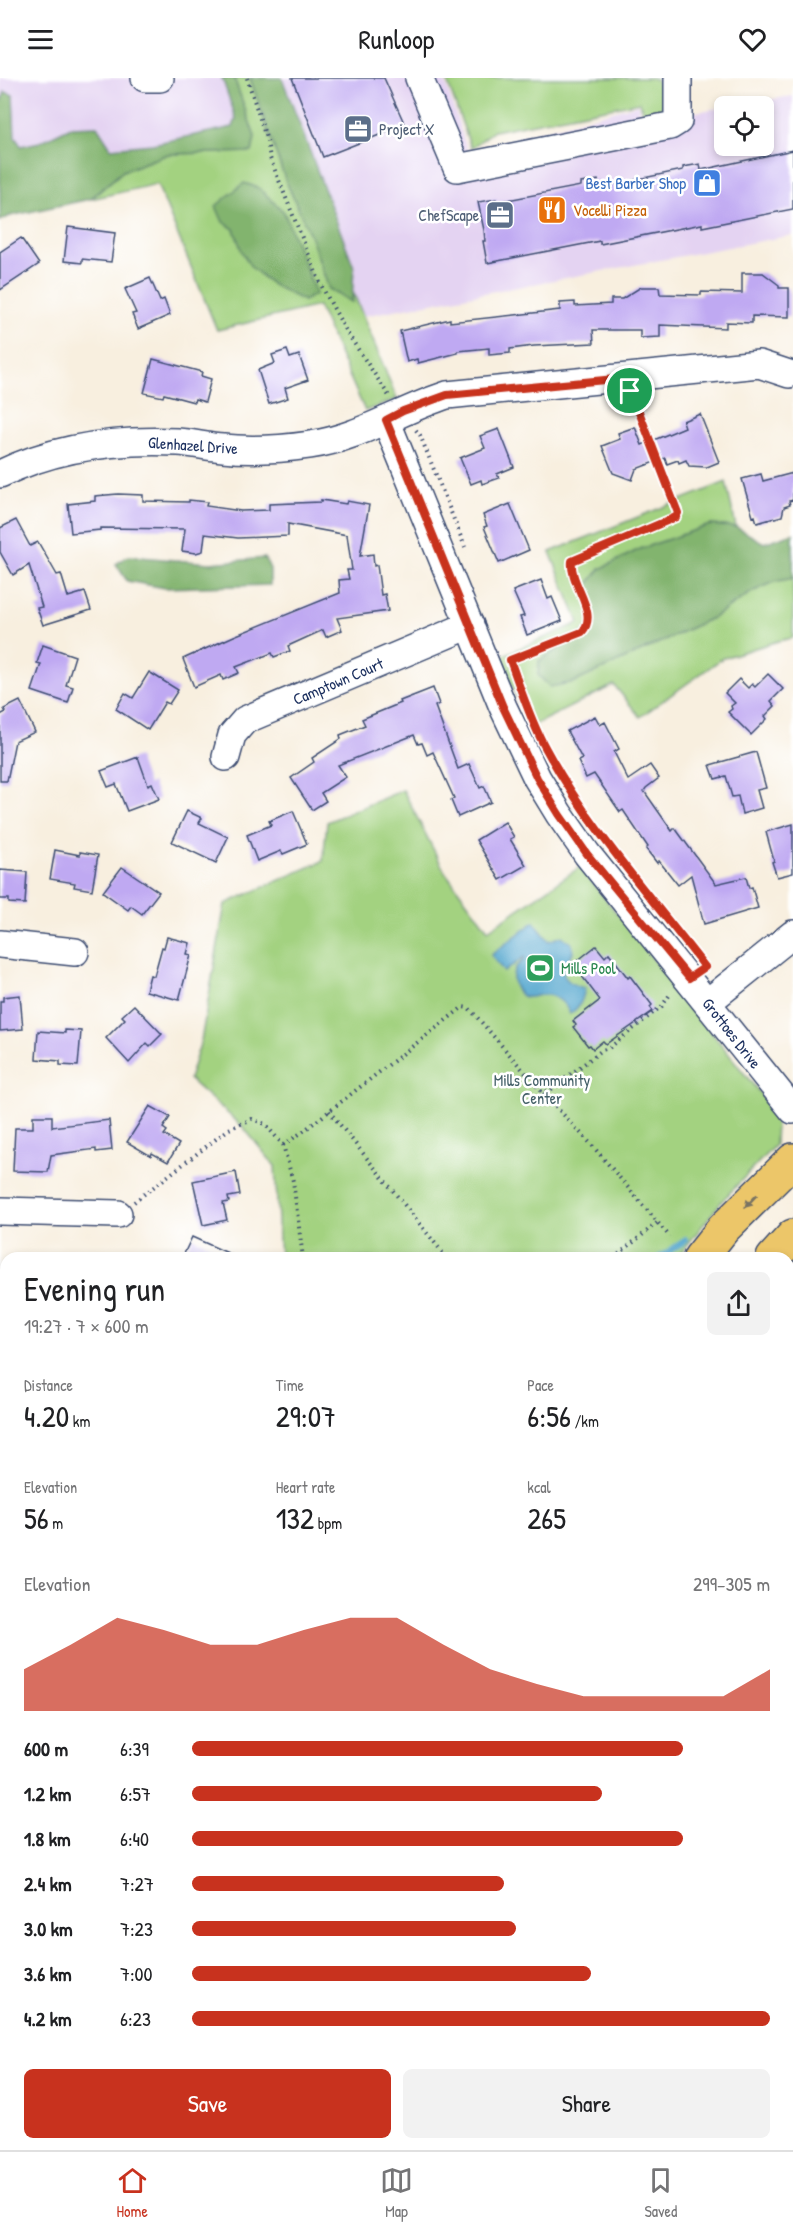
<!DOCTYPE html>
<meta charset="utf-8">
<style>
body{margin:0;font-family:"Patrick Hand",sans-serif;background:#f2f2f2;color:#202124;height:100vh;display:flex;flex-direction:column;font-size:22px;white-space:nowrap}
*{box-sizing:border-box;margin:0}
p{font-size:20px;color:#757577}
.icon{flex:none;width:33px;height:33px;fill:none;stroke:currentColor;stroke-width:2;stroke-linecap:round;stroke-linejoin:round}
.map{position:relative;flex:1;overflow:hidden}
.panel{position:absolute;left:0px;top:1174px;width:794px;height:898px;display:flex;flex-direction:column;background:#fff;border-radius:18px 18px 0 0;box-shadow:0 3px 9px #0003}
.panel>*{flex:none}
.controls{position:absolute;left:714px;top:18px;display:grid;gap:12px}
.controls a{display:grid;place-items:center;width:60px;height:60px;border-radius:9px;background:#fff;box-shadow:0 3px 9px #0003;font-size:30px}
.pin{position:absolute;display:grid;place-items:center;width:51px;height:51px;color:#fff;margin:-26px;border:3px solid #fff;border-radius:50%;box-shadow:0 2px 6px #0007}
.round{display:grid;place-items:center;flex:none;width:63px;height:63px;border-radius:9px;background:#f2f2f2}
.headline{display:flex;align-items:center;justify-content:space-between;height:102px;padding:0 24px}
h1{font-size:33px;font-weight:600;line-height:45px}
.stats{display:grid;grid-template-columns:repeat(3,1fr);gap:9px;height:102px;padding:6px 24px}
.stats div{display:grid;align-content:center}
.stats b{font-size:30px;font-weight:600}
.stats small{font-size:16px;font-weight:400}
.stats p{font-size:16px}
.chart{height:168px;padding:12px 24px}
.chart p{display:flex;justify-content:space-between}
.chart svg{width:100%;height:108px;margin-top:6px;fill:#c8321e;opacity:.7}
.primary-button{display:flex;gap:12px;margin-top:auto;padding:12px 24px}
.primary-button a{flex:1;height:69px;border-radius:9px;background:#c8321e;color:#fff;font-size:24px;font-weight:600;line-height:69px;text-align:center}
.primary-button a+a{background:#f2f2f2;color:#202124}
ul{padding:0 24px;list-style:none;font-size:20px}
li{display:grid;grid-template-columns:96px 72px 1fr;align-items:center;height:45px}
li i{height:15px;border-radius:8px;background:#c8321e}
header{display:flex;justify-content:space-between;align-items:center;height:78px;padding:0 24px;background:#fff;font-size:27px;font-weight:600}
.dock{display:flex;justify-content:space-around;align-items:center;height:84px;border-top:2px solid #e0e0e0;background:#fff;font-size:16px;color:#757577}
.dock a{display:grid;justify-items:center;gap:3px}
.dock .on{color:#c8321e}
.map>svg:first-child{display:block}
</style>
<header><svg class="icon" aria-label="menu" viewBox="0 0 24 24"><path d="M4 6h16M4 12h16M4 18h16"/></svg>Runloop<svg class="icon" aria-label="heart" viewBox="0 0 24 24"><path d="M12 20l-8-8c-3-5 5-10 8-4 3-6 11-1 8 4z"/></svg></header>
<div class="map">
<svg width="793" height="2072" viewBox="0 0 793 2072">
<rect width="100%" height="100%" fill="#fff"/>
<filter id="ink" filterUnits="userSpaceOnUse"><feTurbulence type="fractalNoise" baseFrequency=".0167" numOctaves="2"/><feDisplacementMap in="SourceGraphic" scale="12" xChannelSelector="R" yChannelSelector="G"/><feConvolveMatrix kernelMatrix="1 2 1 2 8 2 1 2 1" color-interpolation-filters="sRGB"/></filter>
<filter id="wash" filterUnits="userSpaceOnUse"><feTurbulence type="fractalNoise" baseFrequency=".008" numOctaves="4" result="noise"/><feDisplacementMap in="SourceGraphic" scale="24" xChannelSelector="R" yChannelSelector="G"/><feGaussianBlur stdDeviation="1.35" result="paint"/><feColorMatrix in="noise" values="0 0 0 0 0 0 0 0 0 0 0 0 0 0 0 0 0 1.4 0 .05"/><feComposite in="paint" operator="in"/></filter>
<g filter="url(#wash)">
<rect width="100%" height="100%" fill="#f8efdf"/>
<!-- built -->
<g fill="#e4d3f2">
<polygon points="0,0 230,0 251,52 0,101"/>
<polygon points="276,0 444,0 468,74 638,26 640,44 724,29 724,68 764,68 764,28 728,28 793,18 793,157 363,238 307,94"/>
<polygon points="497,2067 700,2067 704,2072 495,2072"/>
</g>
<!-- green -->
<g fill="#a3d280" stroke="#5f806f" stroke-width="1.5" fill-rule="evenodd">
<path d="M234 0H250L285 101 311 159 329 211 352 224 354 216 397 321 365 333 318 228 217 252 157 106 91 121 123 93 168 76 252 74 255 59ZM234 151 297 169 309 196 304 223C262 202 250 196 234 151Z"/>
<polygon points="446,0 652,0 656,1 665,21 661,36 644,40 640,24 494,53 471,70"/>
<polygon points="726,404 736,449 710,447 640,471 600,491 588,506 594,548 539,583 575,604 714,539 752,514 774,504 793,500 793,560 778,563 723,580 640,639 614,607 530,649 499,579 579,545 550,474"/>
<polygon points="403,712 445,794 488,852 580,789 763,1019 776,1040 775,1067 722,1123 677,1180 280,1180 275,1088 243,1049 189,1001 201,963 225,826 323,783 327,744"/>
<polygon points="793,1193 793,1593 788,1592 788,1199"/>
<polygon points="788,1792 793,1794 793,1914 788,1918"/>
<polygon points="6,1836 6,1894 0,1897 0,1840"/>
<polygon points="264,2067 376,2067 373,2072 264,2072"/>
</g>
<!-- forest -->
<g fill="#82b46e" stroke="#4e7266" stroke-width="1.5">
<polygon points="222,0 234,0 255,59 252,74 168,76 123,93 90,121 10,138 0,143 0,27 5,14 13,17 15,59 21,68 40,64 71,49 97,48 111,70 153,66 233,49 236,40"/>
<polygon points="250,0 282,0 354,189 352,224 329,211 311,159 285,101"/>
<polygon points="244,105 259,110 284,134 316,216 304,223 273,207 251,189 242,174 234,151 223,144 216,128"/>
<polygon points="710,447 736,449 764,465 793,455 793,500 774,504 752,514 714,539 575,604 550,609 538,597 539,583 594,548 592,527 588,506 600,491 640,471"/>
<polygon points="128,478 210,485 265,480 270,491 270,507 165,510 127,503 116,486"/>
<polygon points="0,1242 6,1244 6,1284 0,1283"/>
<polygon points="6,1792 6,1836 0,1840 0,1793"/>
</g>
<!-- water -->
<path fill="#51a5cd" stroke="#366a96" stroke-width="1.5" d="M534 844 549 863 562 858 572 866 573 874C571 879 567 882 565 887 559 901 574 908 585 910 583 922 580 929 570 936 565 924 554 915 540 917 536 918 530 920 526 919 515 917 510 900 515 891 517 887 522 884 525 881L524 879 504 894 491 877Z"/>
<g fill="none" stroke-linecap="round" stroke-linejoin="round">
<!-- stream -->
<g stroke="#51a5cd" stroke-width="6">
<polyline points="659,1180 686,1162"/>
<polyline points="788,1253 793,1265"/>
<polyline points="0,1877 6,1873"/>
</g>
</g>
<g id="blocks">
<!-- building -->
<g fill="#bfa9f2">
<polygon points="292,0 384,0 405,47 323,79"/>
<polygon points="793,72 793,131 702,149 702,146 600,166 600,163 487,185 483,163 485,163 484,152 478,124 496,121 497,124 581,108 581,105 598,102 599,109 683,92 683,89 700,86 701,92"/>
<polygon points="68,149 115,155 111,184 82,181 82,185 64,183"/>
<polygon points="21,160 39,186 0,212 0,174"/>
<polygon points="742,195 763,195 779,207 779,210 789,210 789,239 752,238 752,245 726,244 726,250 660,247 660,259 640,260 640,252 593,252 594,265 534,268 510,271 510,275 489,277 489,270 458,273 458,275 418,285 417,281 407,284 400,253 450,241 450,244 560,232 560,225 575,224 575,228 611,226 611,221 622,221 641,209 659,209 660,216 701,217 701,214 742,215"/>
<polygon points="150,200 160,223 164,221 170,237 138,251 132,236 136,235 125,211"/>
<polygon points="287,272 290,280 299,277 308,302 285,310 288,320 269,326 258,292 275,285 272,277"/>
<polygon points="153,281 202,294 201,298 211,301 205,324 195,321 194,324 164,316 163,319 144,315"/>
<polygon points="700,336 719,384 707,389 689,388 686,382 679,385 678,382 667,386 665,380 636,391 632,402 613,395 602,368 620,361 618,355 635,349 642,367 685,349 683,343"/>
<polygon points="499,351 514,389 497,396 499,400 482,406 481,402 471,406 460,380 485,370 480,358"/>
<polygon points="793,395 793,422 789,423 790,427 784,429 782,438 757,445 755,438 753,439 742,401 761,396 763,403"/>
<polygon points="118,416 143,417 143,423 189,424 189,422 207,424 206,428 241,433 269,432 269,426 321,424 321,422 346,426 347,423 369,427 360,478 373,476 374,488 377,487 381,517 385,516 388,533 337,540 342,552 326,559 323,552 288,568 290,573 274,579 272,575 236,589 239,595 223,602 221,597 194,609 183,581 234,558 340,515 339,502 349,501 347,492 352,492 347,457 288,446 288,458 238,460 205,456 203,473 196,475 182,473 185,451 100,450 100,452 71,455 68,426 95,423 95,418"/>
<polygon points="510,426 529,472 499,485 484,449 487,448 483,437"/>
<polygon points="16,442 30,468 38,464 57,497 61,496 68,519 85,514 91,532 43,547 37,530 42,529 29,487 13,497 0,474 0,450"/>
<polygon points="541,502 548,521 552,519 562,543 527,557 520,539 524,538 513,513"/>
<polygon points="43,567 75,578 66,607 73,609 68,625 32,613 41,586 37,585"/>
<polygon points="149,594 178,612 169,626 165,624 148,652 116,631 125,615 133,620"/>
<polygon points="768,596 783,611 771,623 775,628 765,638 767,641 751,657 728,634 732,631 731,628 735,625 725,615 739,601 748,610 752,606 755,609"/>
<polygon points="433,610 439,626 435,628 458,691 469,686 480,710 484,708 491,724 458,739 451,722 454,720 433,674 427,677 422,665 418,666 414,657 338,687 346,699 321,715 326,723 312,732 291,700 314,684 312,680 341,661 340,657 365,647 362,641 401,625 400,623"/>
<polygon points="20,623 35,654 15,663 7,703 0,703 0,637 6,634 4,631"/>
<polygon points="595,638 600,647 605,644 619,671 614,674 628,702 650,687 659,700 646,710 644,713 672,753 675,750 716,806 746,799 749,810 752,809 758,830 704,846 691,797 678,807 659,783 657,785 646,771 648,769 623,732 620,734 594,696 586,700 578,683 582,681 567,653"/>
<polygon points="756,674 766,710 757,712 762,730 742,736 738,718 732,719 726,698 715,701 710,687"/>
<polygon points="138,679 148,707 152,705 159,721 127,733 116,706 108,709 101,693"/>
<polygon points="187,733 202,740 199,745 228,759 216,785 172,764"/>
<polygon points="293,733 307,766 283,776 281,773 257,783 247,757 271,747 269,743"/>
<polygon points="505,744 514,759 510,761 526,787 500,802 476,762"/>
<polygon points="793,746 793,795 777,799 772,784 774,783 766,754"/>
<polygon points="55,772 80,777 80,774 98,777 92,812 74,809 75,805 50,801"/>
<polygon points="122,789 159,814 142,836 131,828 128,832 103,814"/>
<polygon points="0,792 27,794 25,826 9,825 9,821 0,821"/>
<polygon points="167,859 190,865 187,876 191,877 179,922 146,913 150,897 154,898 162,869 164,870"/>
<polygon points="596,868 605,879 609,875 628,900 630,898 652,927 650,929 653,933 606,966 603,963 593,971 590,967 588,968 573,949 576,947 573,943 600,922 581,897 586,894 577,883"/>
<polygon points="20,917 23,951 0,953 0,923 3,923 3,919"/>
<polygon points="134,927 162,956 150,968 147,965 129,985 106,960 125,941 122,938"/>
<polygon points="65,952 81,953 78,988 60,987 60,983 36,981 38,953 65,955"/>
<polygon points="150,1028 170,1039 163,1050 167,1053 164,1057 179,1066 168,1084 152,1075 151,1078 127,1064"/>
<polygon points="33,1038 52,1038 52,1049 109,1042 112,1072 96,1074 96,1071 51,1077 48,1094 13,1093 15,1050 33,1050"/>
<polygon points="236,1094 240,1117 228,1119 229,1124 223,1125 227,1142 203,1147 193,1103"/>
<polygon points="192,1159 239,1180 182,1180"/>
</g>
</g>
</g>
<g filter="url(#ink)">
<use href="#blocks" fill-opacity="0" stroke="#3c4c71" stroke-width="1.5"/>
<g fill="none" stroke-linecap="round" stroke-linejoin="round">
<!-- minor casing -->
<g stroke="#3c4c71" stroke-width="30">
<g id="minor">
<polyline points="145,0 160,0"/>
<polyline points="419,0 457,90 670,48 678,43 678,0"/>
<polyline points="386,342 503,629 537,700 559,736 587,776 793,1032"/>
<path d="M0 396C55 369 117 361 178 364 193 365 208 369 223 370 252 373 282 371 310 367 359 360 400 332 447 317L759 286 789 296"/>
<polyline points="226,679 232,657 245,642 470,547"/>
<polyline points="0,866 75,874"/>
<polyline points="708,924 793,856"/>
<polyline points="0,1133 118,1136"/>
<polyline points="0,1389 6,1392"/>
<polyline points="0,1643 6,1639"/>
<polyline points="788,1682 793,1684"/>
<polyline points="788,2041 793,2037"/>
<polyline points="0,2054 6,2048"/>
<polyline points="652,2067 655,2072"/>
<polyline points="752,2072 757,2067"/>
</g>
</g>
<!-- major casing -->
<g stroke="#3c4c71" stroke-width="36">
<g id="major">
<polyline points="700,1180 723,1151 793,1082"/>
<polyline points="773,1180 793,1158"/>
<polyline points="395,2072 397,2067"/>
<polyline points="454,2072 456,2067"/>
</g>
</g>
<!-- path -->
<g stroke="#3c4c71" stroke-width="4" stroke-dasharray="1.5 4.5" stroke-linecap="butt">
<polyline points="247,0 267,63 270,80 321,207 346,253 389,318"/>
<polyline points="416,352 420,357 465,469"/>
<path d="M510 583 582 554C600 536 569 506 572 483L676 439 678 435 633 320"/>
<polyline points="543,1015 591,1066 670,1159"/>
<polyline points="329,1033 447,1180"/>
<polyline points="283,1067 301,1055 463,929 469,930 542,1014 549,1013 602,972 609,970 662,928 671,915"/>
<polyline points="134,1124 229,1051 252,1041 265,1046 283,1067 293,1103 303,1180"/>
<polyline points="614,1180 657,1145"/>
<polyline points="788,1336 793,1350"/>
<polyline points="788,1556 793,1557"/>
<polyline points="0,1845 6,1841"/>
<polyline points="569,2072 571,2067"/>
</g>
<!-- minor -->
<use href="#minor" stroke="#fff" stroke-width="27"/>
<!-- major -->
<use href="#major" stroke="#ecc669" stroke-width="33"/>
</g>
<!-- one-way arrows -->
<defs><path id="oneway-solid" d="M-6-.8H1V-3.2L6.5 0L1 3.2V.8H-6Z" transform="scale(1.5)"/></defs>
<use fill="#797363" href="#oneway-solid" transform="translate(751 1123) rotate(134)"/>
</g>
<g fill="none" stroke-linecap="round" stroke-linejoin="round" filter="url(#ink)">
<!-- route casing -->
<g stroke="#fff" stroke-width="12">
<path id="route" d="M626 300 678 435 676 439 572 483C569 506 600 535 582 554L510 582C521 612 531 644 546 671 588 749 651 819 705 889L689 900 587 776 559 736 537 700 503 629 386 342 403 333 447 317Z"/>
</g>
<!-- route -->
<use href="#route" stroke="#c8321e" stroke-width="8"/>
</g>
<!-- icons -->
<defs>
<g id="office-square" transform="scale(1.5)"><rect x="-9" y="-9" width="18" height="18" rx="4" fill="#5c6f8a" stroke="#fff"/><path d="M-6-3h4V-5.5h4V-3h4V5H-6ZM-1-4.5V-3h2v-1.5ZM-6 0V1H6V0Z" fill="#fff"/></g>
<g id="shop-square" transform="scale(1.5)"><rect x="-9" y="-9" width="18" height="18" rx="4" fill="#3f7fe0" stroke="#fff"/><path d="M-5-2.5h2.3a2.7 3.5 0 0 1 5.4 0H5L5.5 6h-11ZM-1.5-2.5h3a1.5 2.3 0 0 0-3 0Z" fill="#fff"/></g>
<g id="restaurant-square" transform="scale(1.5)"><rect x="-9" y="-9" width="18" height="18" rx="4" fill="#e8710a" stroke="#fff"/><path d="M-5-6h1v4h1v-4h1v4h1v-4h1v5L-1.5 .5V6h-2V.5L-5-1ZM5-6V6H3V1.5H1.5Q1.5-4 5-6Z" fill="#fff"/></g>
<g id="stadium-square" transform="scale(1.5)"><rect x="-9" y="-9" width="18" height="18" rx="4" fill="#2e9e5b" stroke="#fff"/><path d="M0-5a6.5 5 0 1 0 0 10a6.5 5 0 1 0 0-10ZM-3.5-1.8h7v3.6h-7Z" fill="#fff"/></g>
</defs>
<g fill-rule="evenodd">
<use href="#office-square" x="358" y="51"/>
<use href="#shop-square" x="707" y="105"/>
<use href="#restaurant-square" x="552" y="132"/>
<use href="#office-square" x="500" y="137"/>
<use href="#stadium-square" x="540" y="890"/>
</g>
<g text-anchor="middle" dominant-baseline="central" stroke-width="5" stroke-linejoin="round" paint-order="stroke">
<!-- service labels -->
<g font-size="16" fill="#4e5e75" stroke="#fff" text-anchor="start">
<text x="379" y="51">Project X</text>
<text x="479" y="137" text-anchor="end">ChefScape</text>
</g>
<!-- shop labels -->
<g font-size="16" fill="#366cbe" stroke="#fff" text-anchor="end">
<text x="686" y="105">Best Barber Shop</text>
</g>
<!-- food labels -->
<g font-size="16" fill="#c56008" stroke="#fff" text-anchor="start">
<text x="573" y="132">Vocelli Pizza</text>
</g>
<!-- street labels -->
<g font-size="16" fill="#1b2f5e" stroke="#fff">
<text transform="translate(193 367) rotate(4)">Glenhazel Drive</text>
<text transform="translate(338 603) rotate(-23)">Camptown Court</text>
<text transform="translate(732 955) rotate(52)">Grottoes Drive</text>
</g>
<!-- leisure labels -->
<g font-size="16" fill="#27864d" stroke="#fff" text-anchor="start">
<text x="561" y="890">Mills Pool</text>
</g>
<!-- park labels -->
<g font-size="16" fill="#446068" stroke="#fff">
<text x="542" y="1002">Mills Community<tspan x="542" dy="18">Center</tspan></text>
</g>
</g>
</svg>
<div class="controls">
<a><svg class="icon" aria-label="locate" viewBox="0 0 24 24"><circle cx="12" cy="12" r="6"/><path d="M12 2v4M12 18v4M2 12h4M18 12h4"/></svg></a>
</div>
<div class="pin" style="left:630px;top:313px;background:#1e9e55"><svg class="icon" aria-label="arrive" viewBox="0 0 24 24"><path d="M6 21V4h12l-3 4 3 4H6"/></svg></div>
<section class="panel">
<div class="headline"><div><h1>Evening run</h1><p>19:27 · 7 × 600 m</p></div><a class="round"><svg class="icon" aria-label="share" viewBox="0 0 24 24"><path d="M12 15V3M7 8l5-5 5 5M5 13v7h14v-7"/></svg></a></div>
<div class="stats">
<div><p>Distance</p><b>4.20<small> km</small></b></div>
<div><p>Time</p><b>29:07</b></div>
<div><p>Pace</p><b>6:56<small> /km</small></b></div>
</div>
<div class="stats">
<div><p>Elevation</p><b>56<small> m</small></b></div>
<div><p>Heart rate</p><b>132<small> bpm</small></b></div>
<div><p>kcal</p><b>265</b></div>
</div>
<div class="chart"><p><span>Elevation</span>299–305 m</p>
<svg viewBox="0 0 160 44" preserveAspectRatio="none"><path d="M0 44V27L10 17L20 6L30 11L40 17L50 17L60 11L70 6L80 6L90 17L100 27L110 33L120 38L130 38L140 38L150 38L160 27V44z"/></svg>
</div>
<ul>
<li><b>600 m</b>6:39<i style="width:85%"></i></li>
<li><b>1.2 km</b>6:57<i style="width:71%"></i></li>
<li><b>1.8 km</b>6:40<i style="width:85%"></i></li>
<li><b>2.4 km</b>7:27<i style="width:54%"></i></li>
<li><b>3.0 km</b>7:23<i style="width:56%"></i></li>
<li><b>3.6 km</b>7:00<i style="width:69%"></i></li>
<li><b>4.2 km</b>6:23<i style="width:100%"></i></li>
</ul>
<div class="primary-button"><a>Save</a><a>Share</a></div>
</section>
</div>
<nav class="dock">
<a class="on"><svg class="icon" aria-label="home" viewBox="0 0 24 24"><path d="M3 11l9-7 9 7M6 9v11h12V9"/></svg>Home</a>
<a><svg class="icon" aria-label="map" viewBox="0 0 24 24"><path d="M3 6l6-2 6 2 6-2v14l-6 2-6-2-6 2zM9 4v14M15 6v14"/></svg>Map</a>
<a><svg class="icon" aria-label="saved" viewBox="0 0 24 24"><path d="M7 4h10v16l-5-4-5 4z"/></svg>Saved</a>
</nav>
